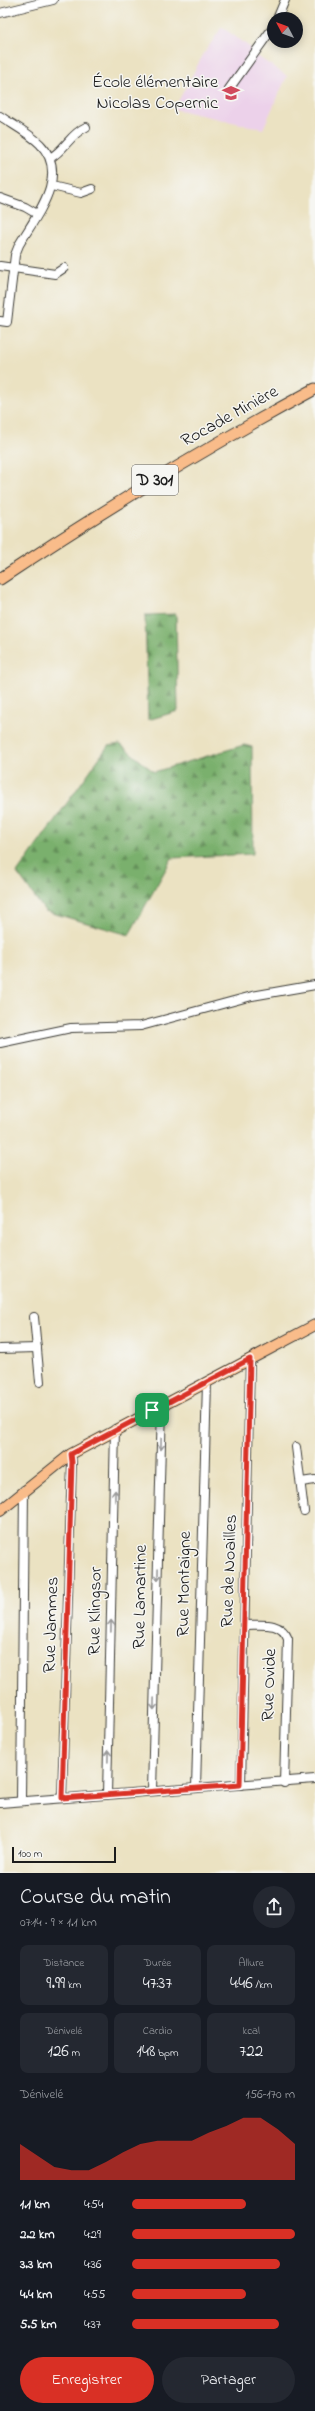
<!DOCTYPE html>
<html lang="fr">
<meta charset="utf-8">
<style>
body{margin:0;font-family:"Indie Flower",sans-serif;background:#242831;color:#f1f3f6;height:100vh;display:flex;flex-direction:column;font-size:15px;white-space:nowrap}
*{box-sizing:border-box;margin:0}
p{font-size:13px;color:#9ea1a6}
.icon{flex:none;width:22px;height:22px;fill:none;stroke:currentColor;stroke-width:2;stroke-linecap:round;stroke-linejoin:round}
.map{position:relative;height:1873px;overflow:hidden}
.panel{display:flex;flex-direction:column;background:#171b24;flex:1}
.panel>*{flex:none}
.needle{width:26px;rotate:311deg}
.tools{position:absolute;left:267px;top:12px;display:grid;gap:8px}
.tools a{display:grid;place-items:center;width:36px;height:36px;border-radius:50%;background:#171b24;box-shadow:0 2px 10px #0003;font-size:20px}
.scale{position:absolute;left:12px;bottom:10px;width:104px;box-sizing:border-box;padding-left:4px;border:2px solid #1c1c1c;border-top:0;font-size:11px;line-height:14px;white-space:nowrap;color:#1c1c1c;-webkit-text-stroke:3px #f6f6f2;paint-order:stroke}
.pin{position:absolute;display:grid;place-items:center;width:34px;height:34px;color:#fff;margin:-17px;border-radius:8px;box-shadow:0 2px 6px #0006}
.round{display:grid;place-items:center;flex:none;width:42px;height:42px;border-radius:21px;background:#242831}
.overview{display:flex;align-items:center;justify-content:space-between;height:68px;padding:0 20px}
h1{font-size:22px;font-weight:600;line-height:30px}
.stats{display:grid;grid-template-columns:repeat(3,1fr);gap:6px;height:68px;padding:4px 20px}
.stats div{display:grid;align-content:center;border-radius:8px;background:#242831;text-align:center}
.stats b{font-size:17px;font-weight:600}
.stats small{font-size:11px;font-weight:400}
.stats p{font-size:11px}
.chart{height:112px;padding:8px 20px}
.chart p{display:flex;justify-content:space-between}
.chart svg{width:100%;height:72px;margin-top:4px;fill:#d93025;opacity:.7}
.button{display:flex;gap:8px;margin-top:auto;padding:8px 20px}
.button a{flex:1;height:46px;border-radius:24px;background:#d93025;color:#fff;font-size:16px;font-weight:600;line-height:46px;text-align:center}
.button a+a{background:#242831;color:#f1f3f6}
ul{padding:0 20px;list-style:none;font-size:13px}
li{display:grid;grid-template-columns:64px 48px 1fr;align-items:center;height:30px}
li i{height:10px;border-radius:5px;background:#d93025}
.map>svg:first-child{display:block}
</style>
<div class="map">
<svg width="315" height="1873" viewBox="0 0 315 1873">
<defs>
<pattern id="forest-firs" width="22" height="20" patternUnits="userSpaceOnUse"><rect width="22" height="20" fill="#7ab06d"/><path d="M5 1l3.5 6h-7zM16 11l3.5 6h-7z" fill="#638e59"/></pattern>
</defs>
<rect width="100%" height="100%" fill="#f6f6f2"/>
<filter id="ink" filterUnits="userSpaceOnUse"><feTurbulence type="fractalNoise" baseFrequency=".025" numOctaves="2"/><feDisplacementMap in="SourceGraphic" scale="8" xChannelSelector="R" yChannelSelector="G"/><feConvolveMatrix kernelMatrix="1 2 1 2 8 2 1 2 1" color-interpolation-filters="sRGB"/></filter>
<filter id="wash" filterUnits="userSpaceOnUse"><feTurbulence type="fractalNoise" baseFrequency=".012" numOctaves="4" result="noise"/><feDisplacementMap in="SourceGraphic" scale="16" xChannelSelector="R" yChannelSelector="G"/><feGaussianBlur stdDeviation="0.9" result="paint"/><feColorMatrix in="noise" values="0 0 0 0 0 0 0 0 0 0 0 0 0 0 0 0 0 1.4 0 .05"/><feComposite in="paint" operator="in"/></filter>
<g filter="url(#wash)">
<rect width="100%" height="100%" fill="#ebe2c2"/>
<!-- built -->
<polygon fill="#ecd1ea" points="222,27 255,51 254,54 287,76 263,129 174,109 203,55"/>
<!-- forest -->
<g fill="url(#forest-firs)" stroke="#4b6644">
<polygon points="176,614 178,711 148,720 145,615"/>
<polygon points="120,744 154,772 244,745 252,747 253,854 172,858 129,935 45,911 17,873 102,754 108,746"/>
</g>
</g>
<g filter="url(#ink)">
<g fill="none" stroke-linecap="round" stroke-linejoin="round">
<!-- minor casing -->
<g stroke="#3b3a35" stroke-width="10">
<g id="minor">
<polyline points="0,13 53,0"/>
<polyline points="277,19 285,0"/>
<polyline points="229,89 274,26"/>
<path d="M0 116C13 125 29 133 40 144 71 175 35 217 19 245L15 255 7 322 0 321"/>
<path d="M50 158C65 150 70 134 86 127"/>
<polyline points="52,186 81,193 92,189"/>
<polyline points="0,198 25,207 37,214"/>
<polyline points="0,266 55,274 64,268"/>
<polyline points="0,1043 71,1028 141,1026 252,996 315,985"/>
<polyline points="34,1317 40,1382"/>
<polyline points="0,1349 37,1348"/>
<polyline points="296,1447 304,1511"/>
<polyline points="301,1482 315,1480"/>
<path d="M245 1625C262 1625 281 1621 288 1639L284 1783"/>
<polyline points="241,1785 250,1359"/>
<polyline points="196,1788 207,1382"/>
<polyline points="152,1791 162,1405"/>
<polyline points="107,1795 115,1429"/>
<polyline points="62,1798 72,1462 71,1454"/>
<polyline points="21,1801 24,1490"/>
<polyline points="0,1803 315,1779"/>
</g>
</g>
<!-- major casing -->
<g stroke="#3b3a35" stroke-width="12">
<polyline id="major" points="0,1511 71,1454 315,1325"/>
</g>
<!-- highway casing -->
<g stroke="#3b3a35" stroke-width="13">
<path id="highway" d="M0 579C102 511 207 447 315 389"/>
</g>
<!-- minor -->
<use href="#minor" stroke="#fff" stroke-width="8"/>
<!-- major -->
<use href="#major" stroke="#f9bc8a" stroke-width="10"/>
<!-- highway -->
<use href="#highway" stroke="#f9bc8a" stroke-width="11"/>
</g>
<!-- one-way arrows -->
<defs><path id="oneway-shaft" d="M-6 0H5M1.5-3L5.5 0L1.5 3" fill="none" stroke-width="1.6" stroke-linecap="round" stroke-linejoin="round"/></defs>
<g stroke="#999">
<use href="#oneway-shaft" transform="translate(161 1444) rotate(91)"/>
<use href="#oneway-shaft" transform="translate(115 1496) rotate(-89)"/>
<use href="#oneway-shaft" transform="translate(158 1574) rotate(91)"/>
<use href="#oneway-shaft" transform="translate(111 1626) rotate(-89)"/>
<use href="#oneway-shaft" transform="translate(154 1704) rotate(91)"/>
<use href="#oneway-shaft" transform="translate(108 1756) rotate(-89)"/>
</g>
</g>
<g fill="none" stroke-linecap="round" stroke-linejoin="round" filter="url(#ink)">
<!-- route casing -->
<g stroke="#fff" stroke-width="8">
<polygon id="route" points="250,1359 240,1785 62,1798 72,1462 71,1454"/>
</g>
<!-- route -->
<use href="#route" stroke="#d93025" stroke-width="5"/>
</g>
<!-- icons -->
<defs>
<g id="school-bare" transform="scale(1.38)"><path d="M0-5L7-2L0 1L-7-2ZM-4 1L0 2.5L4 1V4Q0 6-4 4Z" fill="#d1495b" stroke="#f6f6f2" stroke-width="2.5" paint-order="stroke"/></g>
</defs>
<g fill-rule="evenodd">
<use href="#school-bare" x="231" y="93"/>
</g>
<g text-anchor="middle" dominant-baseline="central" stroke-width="3" stroke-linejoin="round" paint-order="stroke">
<!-- shield labels -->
<rect fill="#f6f6f2" stroke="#5d5d5c" stroke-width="1" x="132" y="465" width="46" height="30" rx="3"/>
<g font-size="17" font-weight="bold" fill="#1c1c1c">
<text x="155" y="480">D 301</text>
</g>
<!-- poi labels -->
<g font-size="18" fill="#1c1c1c" stroke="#f6f6f2" text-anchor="end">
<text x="218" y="83">École élémentaire<tspan x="218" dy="21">Nicolas Copernic</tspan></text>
</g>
<!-- street labels -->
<g font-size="18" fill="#1c1c1c" stroke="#f6f6f2">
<text transform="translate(230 417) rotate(-29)">Rocade Minière</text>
<text transform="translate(230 1571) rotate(-88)">Rue de Noailles</text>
<text transform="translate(185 1584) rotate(-89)">Rue Montaigne</text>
<text transform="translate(141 1597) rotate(-89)">Rue Lamartine</text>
<text transform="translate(96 1611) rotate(-89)">Rue Klingsor</text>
<text transform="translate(52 1625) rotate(-88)">Rue Jammes</text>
<text transform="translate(270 1685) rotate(-88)">Rue Ovide</text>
</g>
</g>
</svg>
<div class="tools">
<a><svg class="needle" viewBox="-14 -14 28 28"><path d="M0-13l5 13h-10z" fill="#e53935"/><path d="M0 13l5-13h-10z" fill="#9ea1a6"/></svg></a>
</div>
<div class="scale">100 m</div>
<div class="pin" style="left:152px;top:1410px;background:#1e9e55"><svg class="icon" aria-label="arrive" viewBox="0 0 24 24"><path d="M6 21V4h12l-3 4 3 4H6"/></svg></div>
</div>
<section class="panel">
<div class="overview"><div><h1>Course du matin</h1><p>07:14 · 9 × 1.1 km</p></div><a class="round"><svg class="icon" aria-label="share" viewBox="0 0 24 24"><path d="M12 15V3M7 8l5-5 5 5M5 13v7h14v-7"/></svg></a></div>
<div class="stats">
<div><p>Distance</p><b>9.99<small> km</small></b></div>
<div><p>Durée</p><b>47:37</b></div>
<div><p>Allure</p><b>4:46<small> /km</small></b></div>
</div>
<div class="stats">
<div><p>Dénivelé</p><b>126<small> m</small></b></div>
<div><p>Cardio</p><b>148<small> bpm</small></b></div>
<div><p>kcal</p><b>722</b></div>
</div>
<div class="chart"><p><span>Dénivelé</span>156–170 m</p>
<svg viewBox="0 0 160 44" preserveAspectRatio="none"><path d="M0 44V22L10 29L20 36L30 38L40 38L50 33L60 27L70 22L80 20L90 20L100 20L110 15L120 11L130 6L140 6L150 13L160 22V44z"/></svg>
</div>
<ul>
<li><b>1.1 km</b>4:54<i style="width:70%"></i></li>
<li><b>2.2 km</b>4:29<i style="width:100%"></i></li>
<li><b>3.3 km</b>4:36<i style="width:91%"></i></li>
<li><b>4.4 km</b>4:55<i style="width:70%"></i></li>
<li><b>5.5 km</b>4:37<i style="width:90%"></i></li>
</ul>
<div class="button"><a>Enregistrer</a><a>Partager</a></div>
</section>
